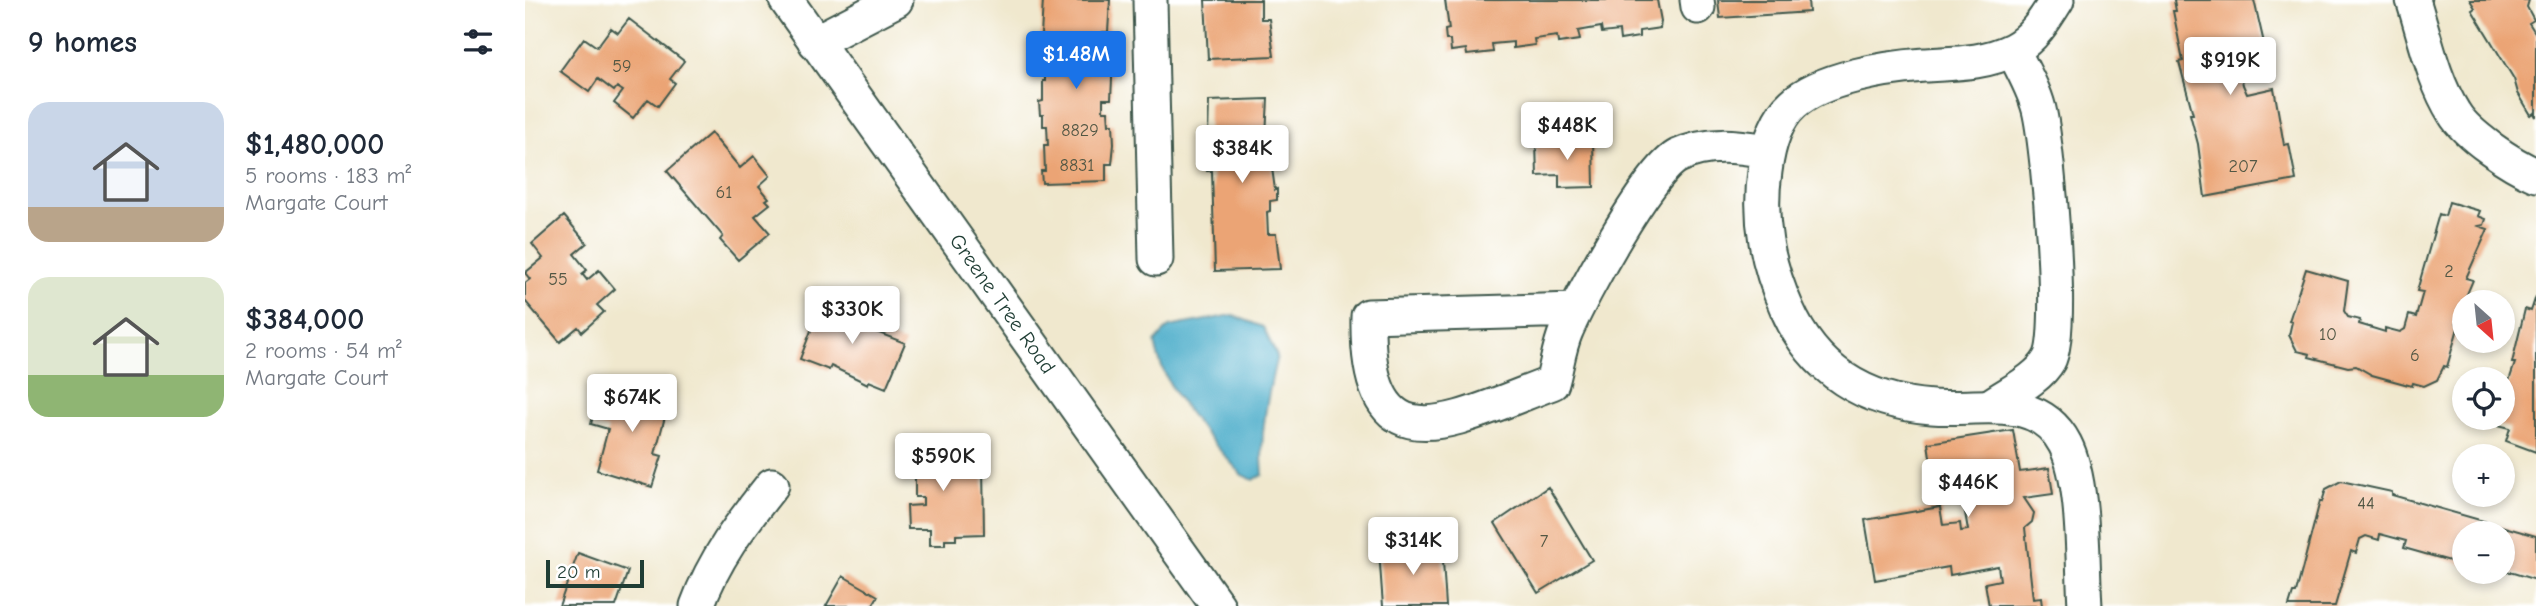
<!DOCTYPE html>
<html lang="en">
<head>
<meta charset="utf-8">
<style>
  body { margin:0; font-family:"Comic Neue",sans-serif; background:#f2f2f3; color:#1f2937; height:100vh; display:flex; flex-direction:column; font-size:26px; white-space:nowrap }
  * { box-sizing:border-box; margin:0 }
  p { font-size:23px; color:#747a83 }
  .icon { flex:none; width:38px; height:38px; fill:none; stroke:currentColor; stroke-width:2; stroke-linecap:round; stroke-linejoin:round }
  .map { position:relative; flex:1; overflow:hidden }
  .sheet { display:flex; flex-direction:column; background:#fff; width:525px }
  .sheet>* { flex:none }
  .needle { width:46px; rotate:153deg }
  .fabs { position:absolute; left:1927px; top:290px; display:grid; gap:14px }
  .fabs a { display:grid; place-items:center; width:63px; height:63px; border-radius:50%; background:#fff; box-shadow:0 4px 10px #0003; font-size:35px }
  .scale { position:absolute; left:21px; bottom:18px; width:98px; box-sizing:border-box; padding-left:7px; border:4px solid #1f3d34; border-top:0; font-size:19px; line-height:24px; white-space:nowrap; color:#1f3d34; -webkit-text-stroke:5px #fff; paint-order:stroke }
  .price { position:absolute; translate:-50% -60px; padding:0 16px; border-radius:7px; background:#fff; color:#222; font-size:23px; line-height:46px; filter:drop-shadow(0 2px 4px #0008) }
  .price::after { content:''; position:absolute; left:50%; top:42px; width:21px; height:16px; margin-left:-10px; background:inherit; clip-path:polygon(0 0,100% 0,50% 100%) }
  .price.current { background:#1a73e8; color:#fff }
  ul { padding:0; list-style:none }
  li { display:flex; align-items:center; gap:21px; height:175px; padding:0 28px }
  li span { display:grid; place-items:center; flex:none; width:196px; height:140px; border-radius:21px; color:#555 }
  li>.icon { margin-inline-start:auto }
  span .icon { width:84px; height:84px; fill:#fffc; stroke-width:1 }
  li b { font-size:30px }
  h2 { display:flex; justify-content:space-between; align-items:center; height:84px; padding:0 28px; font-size:30px }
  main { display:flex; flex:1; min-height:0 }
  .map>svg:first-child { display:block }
  .water { fill:#4aacc9; stroke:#34747e; stroke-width:2 }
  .building { fill:#eba474 }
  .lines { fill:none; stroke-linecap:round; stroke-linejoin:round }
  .minor-casing { stroke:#3e574b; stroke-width:37 }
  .minor { stroke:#fff; stroke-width:33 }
  .labels { text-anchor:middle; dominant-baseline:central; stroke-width:5; stroke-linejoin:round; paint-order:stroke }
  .number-label { font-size:18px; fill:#525744 }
  .street-label { font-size:21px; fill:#1f3d34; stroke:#fff }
</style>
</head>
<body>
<main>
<section class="sheet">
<h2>9 homes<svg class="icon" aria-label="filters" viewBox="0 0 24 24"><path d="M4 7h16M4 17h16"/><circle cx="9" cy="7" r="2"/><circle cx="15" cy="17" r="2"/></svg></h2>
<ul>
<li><span style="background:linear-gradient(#c9d6e8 75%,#b9a48a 0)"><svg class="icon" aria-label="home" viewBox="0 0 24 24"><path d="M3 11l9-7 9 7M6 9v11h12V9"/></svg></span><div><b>$1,480,000</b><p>5 rooms · 183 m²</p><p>Margate Court</p></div></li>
<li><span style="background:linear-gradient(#dfe7d0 70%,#8fb573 0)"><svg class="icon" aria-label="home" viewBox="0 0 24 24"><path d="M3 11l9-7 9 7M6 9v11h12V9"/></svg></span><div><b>$384,000</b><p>2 rooms · 54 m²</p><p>Margate Court</p></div></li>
</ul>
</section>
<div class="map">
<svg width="2011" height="606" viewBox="0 0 2011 606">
  <rect width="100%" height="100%" fill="#fff"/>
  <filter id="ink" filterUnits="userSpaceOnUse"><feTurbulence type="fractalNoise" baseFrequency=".0143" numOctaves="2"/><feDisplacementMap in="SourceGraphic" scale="14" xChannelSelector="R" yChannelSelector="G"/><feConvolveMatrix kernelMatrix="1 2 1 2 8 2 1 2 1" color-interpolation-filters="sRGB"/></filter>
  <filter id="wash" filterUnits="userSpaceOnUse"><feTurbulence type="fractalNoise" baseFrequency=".00686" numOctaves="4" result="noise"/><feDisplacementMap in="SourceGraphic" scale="28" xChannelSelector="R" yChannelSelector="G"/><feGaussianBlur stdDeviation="1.57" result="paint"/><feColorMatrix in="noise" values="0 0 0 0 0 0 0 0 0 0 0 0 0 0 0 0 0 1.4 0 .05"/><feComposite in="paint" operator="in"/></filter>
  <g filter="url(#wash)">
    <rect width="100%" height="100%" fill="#f0e8ce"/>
    <!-- water -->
    <path class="water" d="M707,315l31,12 14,29c-9,38 -18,79 -14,119l-10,5 -11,-5c-33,-38 -79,-82 -87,-133l14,-15z"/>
    <g id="blocks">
      <!-- building -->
      <path class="building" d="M518,0h67l-2,32h-5l4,27 5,1v19l-1,20h-8v12h5l1,13h4l1,20 -2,20h-6v17l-64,2 -1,-12h4l-1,-26h4l-1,-19h-4v-11h-3l-1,-13 4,-1v-20h2v-21l-4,1 -4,-25h4z
        M680,0h56v19h8l5,37 -66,3z
        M920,0h212l4,21 -1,7 -21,3v6l-19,3 -1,-9 -17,2 -1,-6 -23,4 2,9 -22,3 -1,-7 -23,3 1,6 -22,3v-6l-21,2 1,8 -26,3 -1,-6 -15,2 -1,-11h-4l-1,-10 4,-1z
        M1193,0h90l1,12 -89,6z
        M1649,0h80l16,69 -29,6 2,10 4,9 27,-6 10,57 5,-1 7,36 -91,17 -7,-53 -8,-30h3l-14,-52 4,-1 -10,-50h3z
        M1945,0h59l-2,7 7,13 -5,3 7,11v83l-2,-4 -3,2 -13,-22 -4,-14 -42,-69 3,-2z
        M104,19l55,42 -14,18 5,4 -17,23 -10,-7 -15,19 -19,-15 9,-12 -6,-4 -3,4 -16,-12 -9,13 -29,-21 24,-33 13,9 14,-19 7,5z
        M743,99l-2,36 8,1 -2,32 3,22 2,-1v11l-7,1v10l-3,1 1,22h8l4,35 -65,2 -3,-100h-5l2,-70z
        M186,133l29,35 14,-12 16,20 -11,10 10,12 -3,2 4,4 -15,12 15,17 -32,27 -18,-20 3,-4 -56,-65z
        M1068,140l1,47 -35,1v-13l-22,1 -1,-34z
        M1924,202l31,9 -2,5 8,3 -2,6 -5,1 9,3 -22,49 7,2 -17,40 2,8 -11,39 -3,-1 -7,14 -13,6 -11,-3 -1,3 -40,-11 -16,-9 -8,1 -39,-10 1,-3 -13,-3 -8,-16 3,-13 -3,-1 17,-52 42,12 -4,30 4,6 12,3 -1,4 26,8v-4l15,4 5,-3 4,-14 7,2 7,-25 -6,-1 22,-77 6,2z
        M39,216l23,27 -13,11 13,16 -5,4 5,6 12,-10 16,19 -18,16 7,7 -22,20 -4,-5 -18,15 -35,-41v-18l5,-4 -5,-6 18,-15 -11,-14z
        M2011,296v156l-30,-11 4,-13 -12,-3 5,-7v-19l12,-36h-3l13,-54 6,2z
        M328,304l24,10 -6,16 34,13 -19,45 -17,-7 -1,3 -37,-18 -2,4 -29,-11 21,-54 27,12z
        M96,384l49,14 -15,56 7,2 -10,31 -55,-17 11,-41 -17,-5 7,-26 17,5z
        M1488,430l7,42 29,-4 4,26 -29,4 10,15 -2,9 -7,6 8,71 8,-1 1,8h-53l-4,-23 15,-3 -2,-14 -48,9 -1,-8 -74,13 -10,-60 75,-13 3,18 17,-2 1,8 7,-1 -5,-29 -26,4 -9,-62z
        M415,442v15h24l1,9 18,-1 1,69 -28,1v5h-11v5h-15v-16h-22l-1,-23 16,-1v-8h-8v-20h-15l-1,-34z
        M1816,481l51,11v3l144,41v44l-33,-10v-36h-39v31l-60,-17 2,-7 -26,-7 -1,6 -13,-4 -6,3 -4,14 -5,-2 -16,55h-46l4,-13h3l24,-92 2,1 4,-13z
        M1023,487l44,73 -54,33 -43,-70z
        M917,546l4,60h-63l-4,-55z
        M53,553l50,18 -12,35h-57z
        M318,576l35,20 -6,10h-46z"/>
    </g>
  </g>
  <g filter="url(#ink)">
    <use href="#blocks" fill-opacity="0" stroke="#3e574b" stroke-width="2"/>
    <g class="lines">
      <!-- minor casing -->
      <g class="minor-casing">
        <g id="minor">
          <path id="s1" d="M261,0l432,606"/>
          <path d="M625,0l6,259"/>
          <path d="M1172,0l1,7"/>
          <path d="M1532,0c-11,18 -25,41 -45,50 -28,14 -59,13 -88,15 -38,3 -103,13 -131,39 -18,16 -25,44 -28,67 -7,49 2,93 22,138 27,62 78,93 145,98 47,4 106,-15 133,37 20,39 17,117 20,162"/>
          <path d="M1888,0c12,37 20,80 41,113 13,22 58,52 82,62"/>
          <path d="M290,42l81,-42"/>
          <path d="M1051,310l-208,6c-3,159 86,103 184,67 5,-17 7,-36 14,-52 14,-33 83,-161 112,-175 29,-14 58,-10 89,-5"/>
          <path d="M1465,406c18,-13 48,-26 59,-46 16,-27 -1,-208 -9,-246 -4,-22 -18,-44 -27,-64"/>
          <path d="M172,606c17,-47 44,-82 75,-121"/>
        </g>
      </g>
      <!-- minor -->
      <use href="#minor" class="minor"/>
    </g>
  </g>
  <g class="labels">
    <!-- number labels -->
    <g class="number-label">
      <text x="97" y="66">59</text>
      <text x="555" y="130">8829</text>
      <text x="552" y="165">8831</text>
      <text x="1718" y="166">207</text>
      <text x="199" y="192">61</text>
      <text x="1924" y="271">2</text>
      <text x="33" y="279">55</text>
      <text x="1803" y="334">10</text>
      <text x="1890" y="355">6</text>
      <text x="1841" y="503">44</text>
      <text x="1019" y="541">7</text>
    </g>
    <!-- street labels -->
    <g class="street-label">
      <text stroke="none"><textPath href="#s1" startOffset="373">Greene Tree Road</textPath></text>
    </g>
  </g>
</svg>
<div class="fabs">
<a><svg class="needle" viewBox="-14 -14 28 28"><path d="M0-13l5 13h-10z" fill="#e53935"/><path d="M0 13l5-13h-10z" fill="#747a83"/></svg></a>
<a><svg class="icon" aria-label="locate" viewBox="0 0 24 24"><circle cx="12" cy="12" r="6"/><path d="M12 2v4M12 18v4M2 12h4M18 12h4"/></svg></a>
<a>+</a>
<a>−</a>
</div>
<div class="scale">20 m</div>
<b class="price current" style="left:551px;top:91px">$1.48M</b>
<b class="price" style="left:1705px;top:97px">$919K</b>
<b class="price" style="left:1042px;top:162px">$448K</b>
<b class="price" style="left:717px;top:185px">$384K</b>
<b class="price" style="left:327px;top:346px">$330K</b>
<b class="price" style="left:107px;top:434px">$674K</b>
<b class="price" style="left:418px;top:493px">$590K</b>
<b class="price" style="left:1443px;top:519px">$446K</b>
<b class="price" style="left:888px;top:577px">$314K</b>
</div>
</main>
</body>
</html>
